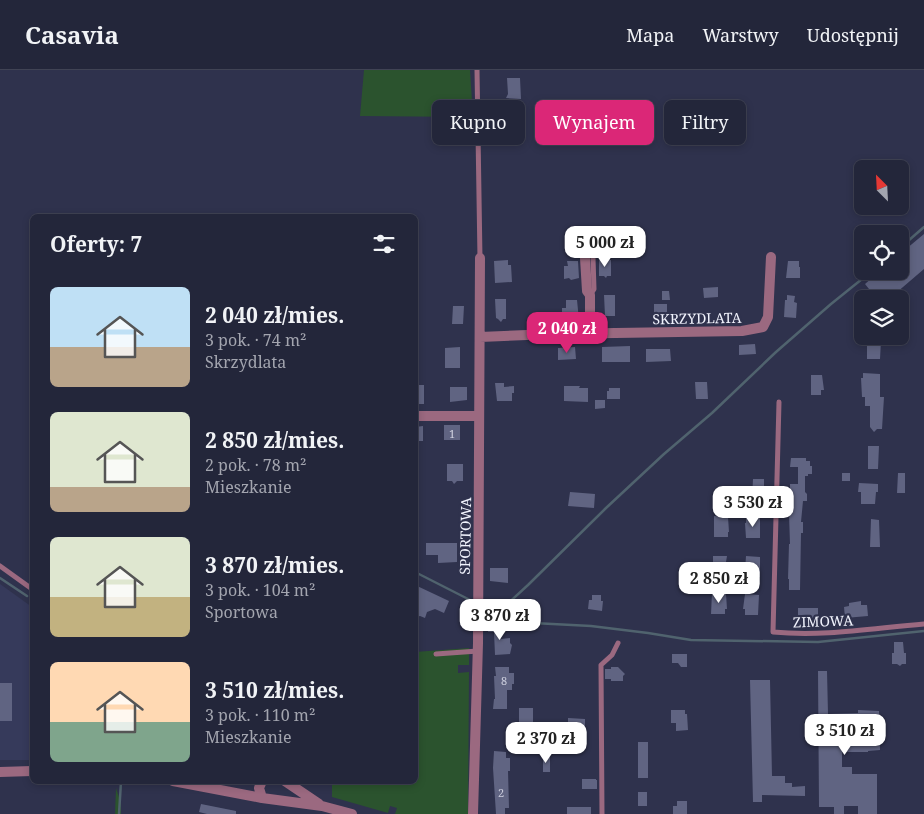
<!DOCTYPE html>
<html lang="pl">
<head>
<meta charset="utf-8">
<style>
  body { margin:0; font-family:"Noto Serif",serif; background:#2b2e42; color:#f1f3f6; height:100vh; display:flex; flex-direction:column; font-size:19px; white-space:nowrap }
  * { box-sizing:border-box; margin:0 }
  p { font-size:16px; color:#a3a5af }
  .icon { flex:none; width:28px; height:28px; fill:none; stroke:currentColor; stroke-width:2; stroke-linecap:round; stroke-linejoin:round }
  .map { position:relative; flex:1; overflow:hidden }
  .side { position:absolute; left:30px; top:144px; width:388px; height:570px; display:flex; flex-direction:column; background:#23263a; border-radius:8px; box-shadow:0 2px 8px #0003,0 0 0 1px #404354 }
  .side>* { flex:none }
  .top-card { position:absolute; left:432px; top:30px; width:416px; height:45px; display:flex; gap:10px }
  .needle { width:32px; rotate:336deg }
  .tools { position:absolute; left:854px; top:90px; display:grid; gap:10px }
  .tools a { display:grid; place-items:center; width:55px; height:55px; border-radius:8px; background:#23263a; box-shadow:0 2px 8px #0003,0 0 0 1px #404354; font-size:25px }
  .price { position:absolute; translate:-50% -42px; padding:0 11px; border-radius:10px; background:#fff; color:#222; font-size:16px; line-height:32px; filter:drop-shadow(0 1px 2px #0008) }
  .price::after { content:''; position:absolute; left:50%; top:30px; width:15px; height:11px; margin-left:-8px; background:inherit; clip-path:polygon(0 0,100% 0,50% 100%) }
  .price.on { background:#db2777; color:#fff }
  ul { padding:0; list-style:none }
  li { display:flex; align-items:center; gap:15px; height:125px; padding:0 20px }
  li span { display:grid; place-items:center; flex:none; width:140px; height:100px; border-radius:8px; color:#555 }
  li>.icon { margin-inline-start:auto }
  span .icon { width:60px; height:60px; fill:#fffc; stroke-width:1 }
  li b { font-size:21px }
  h2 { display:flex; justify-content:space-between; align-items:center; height:60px; padding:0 20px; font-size:21px }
  .tag { padding:0 18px; border-radius:8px; background:#23263a; box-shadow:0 2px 8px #0003,0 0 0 1px #404354; font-size:18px; line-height:45px }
  .tag.on { background:#db2777; color:#fff }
  header { display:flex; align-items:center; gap:30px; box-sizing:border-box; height:70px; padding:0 25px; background:#23263a; border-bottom:1px solid #404354 }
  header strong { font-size:24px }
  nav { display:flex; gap:28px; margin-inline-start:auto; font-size:18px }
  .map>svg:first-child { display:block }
  .built { fill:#363a5b }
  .green { fill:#2b532e }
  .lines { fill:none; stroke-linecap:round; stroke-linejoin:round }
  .stream { stroke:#50636e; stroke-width:2.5 }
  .building { fill:#606482 }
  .service { stroke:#9b6980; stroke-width:5 }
  .minor { stroke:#9b6980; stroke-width:10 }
  .labels { text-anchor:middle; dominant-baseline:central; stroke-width:4.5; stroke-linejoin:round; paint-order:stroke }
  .number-label { font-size:11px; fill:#cdcfde }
  .street-label { font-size:14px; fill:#f1f3fd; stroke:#2f324d }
</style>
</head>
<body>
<header>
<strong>Casavia</strong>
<nav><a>Mapa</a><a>Warstwy</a><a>Udostępnij</a></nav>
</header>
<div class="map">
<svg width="924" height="744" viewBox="0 0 924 744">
  <rect width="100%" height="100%" fill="#2f324d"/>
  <!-- built -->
  <path class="built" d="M0,514l32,23v153h-32z"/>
  <!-- green -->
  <path class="green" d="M364,0h106l3,47 -113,-1z
    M469,578v17h-11v8l11,-1 -1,142h-73l2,-6 -7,-2 -2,7 -56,-16v-16h83v-129z
    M116,718l5,15v11h-6z"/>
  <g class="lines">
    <!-- stream -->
    <path class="stream" d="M900,178l24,-21
      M415,502l57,29
      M0,508l27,18
      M503,538l25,-23 78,-77 58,-54 48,-41 64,-61 55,-48 41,-33
      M486,539l15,9 13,4 77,4 57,7 43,7 127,2 106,-11
      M119,744l2,-32"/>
  </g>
  <!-- building -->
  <path class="building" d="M507,8h13l1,21 -15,-1 2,-4z
    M924,164v35l-35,30h-12l-12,-15 15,-13h20v-17z
    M508,190v5h3l1,17 -17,1 -1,-22z
    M599,190h12v16h-4l-1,2 -2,-2h-5z
    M567,191h11l1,17 -8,2 -2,-2 -5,1v-13h4z
    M788,191h11v6h1v11h-14z
    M718,217v10l-14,1 -1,-10z
    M662,221h7l1,9h-8z
    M604,225h11v21h-10z
    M787,225l8,1 -1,6 3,1 -1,15 -12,-1 1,-17h2z
    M495,229h11v20h-3l-2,3 -3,-3 -2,-1z
    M566,230h11l2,20 -10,2 -1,-1h-6v-13h4z
    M654,234h13v14h-4l-2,2 -2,-2h-5z
    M453,236h11l-1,18h-11z
    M867,266h13v5h1l-1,18h-13z
    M755,274l1,10 -17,1v-10z
    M630,276v16h-28v-15z
    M460,277v21h-15v-20z
    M575,277l1,12 -18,1v-12z
    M646,279h24l1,12 -25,1z
    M863,303l17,1v23h4l-2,32h-5l-3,3 -4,-5v-21h-5v-9h-3l-1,-19h2z
    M811,305h11l2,15h-3v5h-10z
    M695,312h12l1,17h-12z
    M495,313h9v4l10,-1v7h-2v8h-15z
    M415,315h9v19h-9z
    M564,316h16l-1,2h9v14l-24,-1z
    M450,317h17v13l-17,2z
    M609,318h11v11h-13v-8h2z
    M595,330h10v8l-10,1z
    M444,355h16v15h-16z
    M423,356v15h-8v-14z
    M868,376h11l-1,23h-10z
    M791,388h15v3h4v5h2v8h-4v2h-3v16l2,2v7h-4l-2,21h2v11h-2l-1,57h-11v-11h-1l1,-35h1l-1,-30h3l1,-17h-3v-13h8v-17h-8z
    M447,394h16v17h-6l-3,3 -2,-3h-5z
    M842,403h8v8h-8z
    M898,403h7v20h-8z
    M753,409h11v20h-12z
    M859,413l19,1v8h-2l-1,12h-14v-12h-3z
    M570,422l25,2 -1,14 -26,-2z
    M714,446l14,1 1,15h-1v5h-14z
    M746,447l14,1v20h-14l-1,-15h1z
    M871,449l8,1 1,27h-10z
    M426,473h31v19l-19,1v-8h-12z
    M713,486h14l-1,6h2v9h-2v5h-13z
    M746,486l14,1v20h-14v-6h-1z
    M490,498h18v15l-18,-2z
    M415,515l34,16 -5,12 -9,-4 -8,3 -2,6 -5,-2 -5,1z
    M712,523l14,1 1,15h-2v5h-14z
    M745,524l14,1 -1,20h-13v-6h-2z
    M592,525h9v6h2l-1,10 -14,-2 1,-9h3z
    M861,531v4h6l1,11 -23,2 -1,-11 5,-1v-3z
    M798,538h20v13h-20z
    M489,554h12v15l9,-1v5l2,2 -2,9 -15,1 -1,-23h-6z
    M894,572h9l1,11h2v11h-4l-2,2 -3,-2h-5v-11h2z
    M672,584h15v13h-6l-3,-4h-6z
    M495,597h14v6h5v11h-2v6h-5v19h-14l1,-10h1l-1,-23h2z
    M611,597h7l7,7 -2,2v5h-12v-2h-6v-10h6z
    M818,601h9l1,43 30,-1v-3l21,1 1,39 -12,1v1h-26v15h10v7h25v40h-19v-8h-14v8h-10v-7h-15z
    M750,610h20l2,96h13v7h7v4l13,-1v10l-43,-1v7h-9z
    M0,613h12v38h-12z
    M519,638h14v21h-14z
    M671,640h14v4h2l1,16 -12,1v-8h-5z
    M568,648l17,1v13l-17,1z
    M638,672h10v36h-10z
    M494,681l12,1v6h4v13h-2l1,37h-4v6h-9l-3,-46z
    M543,687h7v15h-7z
    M582,709h14v1h1v9h-15z
    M638,722h9v14h-9z
    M677,731h10v13h-14v-8h4z
    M201,734l35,7v3h-29l-8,-2z
    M567,737h24v7h-24z"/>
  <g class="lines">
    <!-- service -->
    <path class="service" d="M477,0l3,188
      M590,225l4,-6 -1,-31
      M779,332l-6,230c51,5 101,-4 151,-8
      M0,496l32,23
      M436,584l42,-3
      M602,744l-1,-149 11,-10 6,-12"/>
    <!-- minor -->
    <path class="minor" d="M585,188l2,33 3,4v39
      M480,267l72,-3 190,-3 21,-4 5,-10 3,-60
      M415,346h64
      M0,702l32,-1
      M173,711l89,17 60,8 30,8
      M262,711l-3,7 3,10
      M285,711l34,23
      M473,744l5,-171 2,-385"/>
  </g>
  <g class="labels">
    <!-- number labels -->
    <g class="number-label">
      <text x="452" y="363">1</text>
      <text x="504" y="610">8</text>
      <text x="501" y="722">2</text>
    </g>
    <!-- street labels -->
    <g class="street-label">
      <text transform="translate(697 248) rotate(-1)">SKRZYDLATA</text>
      <text transform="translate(465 466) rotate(-89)">SPORTOWA</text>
      <text transform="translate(823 551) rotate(-2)">ZIMOWA</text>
    </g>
  </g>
</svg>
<div class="tools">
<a><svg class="needle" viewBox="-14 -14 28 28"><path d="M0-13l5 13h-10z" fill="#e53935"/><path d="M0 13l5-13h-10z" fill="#a3a5af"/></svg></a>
<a><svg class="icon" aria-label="locate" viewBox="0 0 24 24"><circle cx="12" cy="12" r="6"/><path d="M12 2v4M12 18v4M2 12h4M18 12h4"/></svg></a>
<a><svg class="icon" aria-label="layers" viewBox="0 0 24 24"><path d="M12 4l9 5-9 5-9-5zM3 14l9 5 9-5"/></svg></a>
</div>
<b class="price" style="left:605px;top:198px">5 000 zł</b>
<b class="price on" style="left:567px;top:284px">2 040 zł</b>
<b class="price" style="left:753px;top:458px">3 530 zł</b>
<b class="price" style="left:719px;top:534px">2 850 zł</b>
<b class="price" style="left:500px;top:571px">3 870 zł</b>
<b class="price" style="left:845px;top:686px">3 510 zł</b>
<b class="price" style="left:546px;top:694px">2 370 zł</b>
<div class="top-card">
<a class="tag">Kupno</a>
<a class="tag on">Wynajem</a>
<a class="tag">Filtry</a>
</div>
<section class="side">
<h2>Oferty: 7<svg class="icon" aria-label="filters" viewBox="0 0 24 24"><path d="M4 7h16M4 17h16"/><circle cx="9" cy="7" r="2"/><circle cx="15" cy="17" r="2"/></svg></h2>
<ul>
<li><span style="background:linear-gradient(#bfe0f5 60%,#b9a48a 0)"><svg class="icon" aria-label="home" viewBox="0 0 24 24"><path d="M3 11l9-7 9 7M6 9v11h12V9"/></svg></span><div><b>2 040 zł/mies.</b><p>3 pok. · 74 m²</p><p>Skrzydlata</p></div></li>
<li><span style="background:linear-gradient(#dfe7d0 75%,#b9a48a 0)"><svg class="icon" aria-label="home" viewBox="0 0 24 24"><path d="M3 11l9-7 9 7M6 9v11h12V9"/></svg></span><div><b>2 850 zł/mies.</b><p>2 pok. · 78 m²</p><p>Mieszkanie</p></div></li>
<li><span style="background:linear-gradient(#dfe7d0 60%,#c2b280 0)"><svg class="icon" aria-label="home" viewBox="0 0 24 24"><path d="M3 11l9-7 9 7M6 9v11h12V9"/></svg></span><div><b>3 870 zł/mies.</b><p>3 pok. · 104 m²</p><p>Sportowa</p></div></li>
<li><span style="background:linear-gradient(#ffd9b3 60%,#7fa58c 0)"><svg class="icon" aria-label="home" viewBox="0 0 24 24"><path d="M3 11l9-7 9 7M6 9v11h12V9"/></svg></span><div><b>3 510 zł/mies.</b><p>3 pok. · 110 m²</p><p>Mieszkanie</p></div></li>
</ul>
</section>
</div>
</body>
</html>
